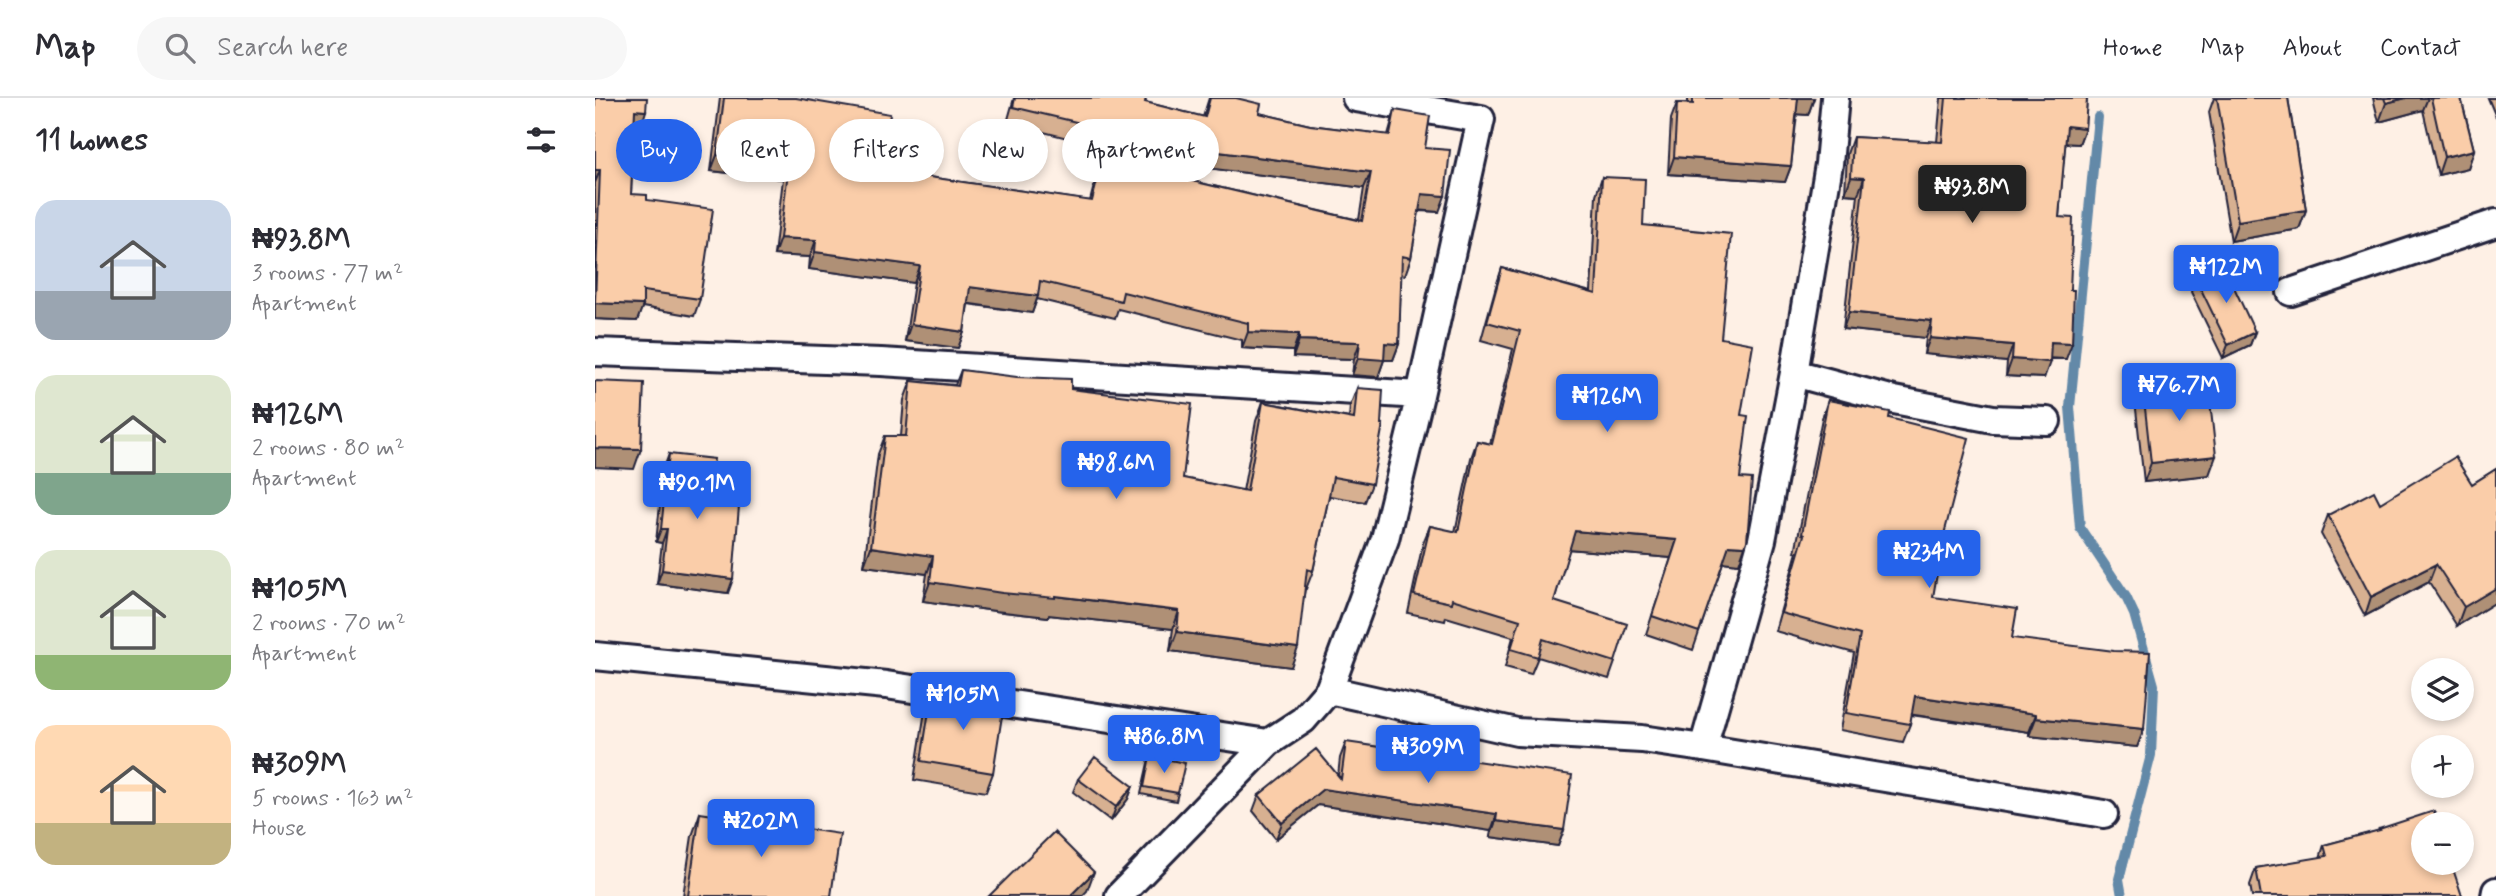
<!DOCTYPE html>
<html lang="en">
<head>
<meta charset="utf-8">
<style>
  body { margin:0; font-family:Mynerve,sans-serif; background:#f7f7f7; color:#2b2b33; height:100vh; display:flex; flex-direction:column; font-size:26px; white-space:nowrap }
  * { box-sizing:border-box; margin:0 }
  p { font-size:23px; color:#7c7c81 }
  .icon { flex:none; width:38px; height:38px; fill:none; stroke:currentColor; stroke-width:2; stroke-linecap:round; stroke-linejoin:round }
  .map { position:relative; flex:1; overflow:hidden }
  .drawer { display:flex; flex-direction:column; background:#fff; width:595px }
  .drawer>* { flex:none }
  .banner { position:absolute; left:21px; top:21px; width:665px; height:63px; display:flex; gap:14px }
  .controls { position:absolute; left:1816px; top:560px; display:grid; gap:14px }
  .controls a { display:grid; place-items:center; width:63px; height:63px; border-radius:50%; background:#fff; box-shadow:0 4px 10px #0003; font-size:35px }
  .price { position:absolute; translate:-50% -60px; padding:0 16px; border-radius:7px; background:#2563eb; color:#fff; font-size:23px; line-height:46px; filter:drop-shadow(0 2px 4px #0008) }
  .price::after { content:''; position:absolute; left:50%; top:42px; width:21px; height:16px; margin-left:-10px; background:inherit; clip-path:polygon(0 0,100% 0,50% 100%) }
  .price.on { background:#222; color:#fff }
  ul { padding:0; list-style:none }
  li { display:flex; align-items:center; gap:21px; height:175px; padding:0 35px }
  li span { display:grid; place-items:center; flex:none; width:196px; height:140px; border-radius:21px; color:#555 }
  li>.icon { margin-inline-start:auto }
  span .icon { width:84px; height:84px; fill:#fffc; stroke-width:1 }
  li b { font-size:30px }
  h2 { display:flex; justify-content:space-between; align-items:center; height:84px; padding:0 35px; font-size:30px }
  .pill { padding:0 24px; border-radius:32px; background:#fff; box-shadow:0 4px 10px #0003; font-size:24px; line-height:63px }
  .pill.on { background:#2563eb; color:#fff }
  header { display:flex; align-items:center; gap:42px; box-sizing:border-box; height:98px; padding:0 35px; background:#fff; border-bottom:2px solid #e1e1e2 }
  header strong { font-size:33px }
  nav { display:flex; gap:38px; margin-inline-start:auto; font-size:24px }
  .search { width:490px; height:63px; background:#f7f7f7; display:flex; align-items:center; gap:18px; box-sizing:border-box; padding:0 24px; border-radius:38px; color:#7c7c81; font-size:26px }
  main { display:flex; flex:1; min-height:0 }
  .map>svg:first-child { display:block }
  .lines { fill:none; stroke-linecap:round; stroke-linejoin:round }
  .stream { stroke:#6489a8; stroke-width:10 }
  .minor-casing { stroke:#22223b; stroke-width:32 }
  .minor { stroke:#fff; stroke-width:26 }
  .wall { fill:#d7b091; stroke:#22223b; stroke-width:2; fill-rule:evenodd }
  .shaded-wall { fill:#af9076; stroke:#22223b; stroke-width:2 }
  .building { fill:#facda9; stroke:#22223b; stroke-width:2; fill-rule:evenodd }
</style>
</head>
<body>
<header>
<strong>Map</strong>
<div class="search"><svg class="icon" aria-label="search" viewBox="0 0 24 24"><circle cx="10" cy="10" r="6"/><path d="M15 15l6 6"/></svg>Search here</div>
<nav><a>Home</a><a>Map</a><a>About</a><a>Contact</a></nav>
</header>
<main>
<section class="drawer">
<h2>11 homes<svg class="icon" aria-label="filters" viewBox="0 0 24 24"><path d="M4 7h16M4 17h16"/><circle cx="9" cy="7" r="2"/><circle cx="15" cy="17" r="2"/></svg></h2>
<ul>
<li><span style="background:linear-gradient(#c9d6e8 65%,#9aa5b1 0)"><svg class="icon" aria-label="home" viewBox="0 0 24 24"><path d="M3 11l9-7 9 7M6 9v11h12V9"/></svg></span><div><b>₦93.8M</b><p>3 rooms · 77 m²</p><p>Apartment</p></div></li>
<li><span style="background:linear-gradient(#dfe7d0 70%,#7fa58c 0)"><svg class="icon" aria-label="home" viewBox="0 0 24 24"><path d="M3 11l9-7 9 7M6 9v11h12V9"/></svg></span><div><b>₦126M</b><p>2 rooms · 80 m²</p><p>Apartment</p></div></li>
<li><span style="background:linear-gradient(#dfe7d0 75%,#8fb573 0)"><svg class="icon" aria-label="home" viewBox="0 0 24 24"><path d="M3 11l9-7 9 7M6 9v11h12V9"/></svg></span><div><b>₦105M</b><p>2 rooms · 70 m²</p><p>Apartment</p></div></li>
<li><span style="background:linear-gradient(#ffd9b3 70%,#c2b280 0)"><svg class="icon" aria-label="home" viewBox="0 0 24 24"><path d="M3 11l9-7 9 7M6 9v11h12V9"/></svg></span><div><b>₦309M</b><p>5 rooms · 163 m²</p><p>House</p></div></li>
</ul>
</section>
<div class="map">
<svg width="1901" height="798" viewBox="0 0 1901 798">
  <rect width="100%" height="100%" fill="#fef0e5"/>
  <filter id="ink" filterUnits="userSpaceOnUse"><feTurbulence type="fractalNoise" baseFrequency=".0143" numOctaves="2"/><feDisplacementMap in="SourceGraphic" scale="14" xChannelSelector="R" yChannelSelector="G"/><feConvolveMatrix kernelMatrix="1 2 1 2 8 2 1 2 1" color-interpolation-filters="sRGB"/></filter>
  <g filter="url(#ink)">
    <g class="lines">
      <!-- stream -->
      <path class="stream" d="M1503,19l-28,290 10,121 46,69 8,17 20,71 -3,70 -32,124 3,17"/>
      <!-- minor casing -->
      <g class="minor-casing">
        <path id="minor" d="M761,0l125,21 -61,276
          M1696,194l205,-69
          M0,254l286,10 539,33 -35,144 -56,151 -26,30 -35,23 -149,153
          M1199,275l100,27 99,19 54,2
          M0,558l291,29 382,58
          M734,592l188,42 125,7 61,9 401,66
          M1108,650l59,-208 32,-167 35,-209 6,-66
          M1900,798l1,-5"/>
      </g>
      <!-- minor -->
      <use href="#minor" class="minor"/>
    </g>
    <!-- wall -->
    <path class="wall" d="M0,0l46,29 -7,-1 -3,68 16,6 53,99 -6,17 -52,-9 -5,14 -42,-2z
      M125,0h76l85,72 209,31 14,-54 -97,-24 7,-25h132l-1,4 58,15 6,-19h27l23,15 51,12 78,10 7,-25 30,38 14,64 -20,-1 -8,47 -6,17 -4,-1 -2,70 -6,16h-9l-6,17 -26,-2 2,-16 -61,-2v-6l-51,-3v-8l-124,-31 -3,9 -78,-19 -5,14 -64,-9 -4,28 -6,16 -53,-7 9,-58 -105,-14 1,-12 -36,-2 9,-76 -72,-8zM583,66l186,24 -5,32 -184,-43z
      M1093,0h126l-6,17 -11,-1 -6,52 -6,16 -117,-8 3,-55 6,-16h11z
      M1346,0h146l-2,30 -6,16 -14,-1 -6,74 7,142h-16l-6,19 -38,-2 1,-14 -83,-8 2,-16 -83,-9 15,-134 -13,-1 2,-40 6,-17 84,5z
      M1619,0h74l18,112 -7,19 -68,12 -22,-129z
      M1778,0h88l13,52 -6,18 -30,7 -15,-65 -44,12z
      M1893,0h8v19z
      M1007,79l41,48 78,113 20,77 -2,149 -16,-2 -30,88 -47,-16 25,-76 -102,-9 -15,52 61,61 -6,17 -71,-22 -7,17 -26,-7 8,-30 -67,-20 -1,4 -37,-8 15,-70 7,-17 25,6 16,-74 6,-17 13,3 23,-95 -32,-9 15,-54 6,-18 89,24 5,-97z
      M1601,181l59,53 -5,13 -27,13 -32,-66z
      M366,272l110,19 112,89 60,13 13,-70 7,-19 86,16 1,-12 7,-18 15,96 -7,18 -36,-6 -16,75 -7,18h-1l-14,78 -121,-16 3,-22 -124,-14 -1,2 -53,-6 -72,-10 4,-27 -63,-8 14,-112 7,-18h16l3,-36 7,-19 44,4z
      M1548,292l66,85 -65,7 -8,-73z
      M1233,302l61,18 45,155 -1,24 79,41 132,91 -7,18 -108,-11v-4l-118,-17 -1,9 -7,18 -63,-12 14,-77 -79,-22 22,-79h-2l27,-134z
      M74,356l40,48 19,91 -71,-9 5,-41 -6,-1 8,-74z
      M1901,371v133l-39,24 -28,-44 -64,34 -44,-82 7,-19 144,-31z
      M337,594l61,81 -7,19 -72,-12 11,-69z
      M751,644l218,88 -6,16 -68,-9 1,-6 -173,-26 -42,34 -23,-28 6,-16 79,-19 2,-18z
      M555,658l28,37 -2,8 -35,-7 7,-31z
      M483,681l55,7 -5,13 -17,22 -38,-29z
      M105,715l131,83h-148l9,-60z
      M1784,731l83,67h-210l-2,-11 6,-17 64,-10 4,-13 54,-14z"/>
    <!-- shaded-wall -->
    <path class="shaded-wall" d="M1203,0h16l-6,17 -16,-1z
      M1811,0h22l-5,12 -44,12 7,-19z
      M40,12l11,1 -5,16 -12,-1z
      M1472,28l18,2 -6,16 -18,-1z
      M586,49l190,25 -7,16 -189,-24z
      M1879,52l-6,18 -30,7 6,-18z
      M122,57l72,8 -6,16 -72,-8z
      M1079,59l117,9 -6,16 -117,-8z
      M0,72h5l-5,13z
      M1256,79l13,1 -6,17 -13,-1z
      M827,96l23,2 -6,16 -23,-2z
      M1711,112l-7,19 -68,12 7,-20z
      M185,140l36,2 -6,17 -36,-2z
      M220,154l105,14 -6,17 -105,-14z
      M375,189l68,9 -6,17 -68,-10z
      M0,205l48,2 -6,16 -42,-2z
      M1254,214l83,9 -6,17 -83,-9z
      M316,226l53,8 -6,16 -53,-7z
      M653,234l51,2 -6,17 -51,-3z
      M1660,234l-5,13 -27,13 5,-13z
      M1335,240l83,7 -6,17 -83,-8z
      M704,242l61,2 -6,17 -61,-2z
      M1456,244l21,1 -6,16 -21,-1z
      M790,245l14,1 -6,16h-9l-6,17 -26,-2 6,-17z
      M1417,261l38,3 -6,16 -38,-2z
      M0,350l46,1 -7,20 -39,-2z
      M1621,358l-7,19 -65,7 7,-19z
      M66,431h6l-5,14 -6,-1z
      M980,433l102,9 -6,18 -103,-9z
      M1134,447l16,1 -6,18 -17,-2z
      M276,449l62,9 -6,18 -63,-8z
      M1841,466l-7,18 -64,34 6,-19z
      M67,472l71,9 -5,14 -71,-9z
      M335,484l125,14 124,15 -6,18 -124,-14 -1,2 -53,-6 -72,-10z
      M1901,490v14l-39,24 7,-19z
      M582,534l121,16 -7,19 -121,-16z
      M1320,598l121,18 -7,18 -121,-18z
      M1441,620l108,11 -7,18 -108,-11z
      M538,688l-5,13 -17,22 5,-14z
      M728,691l174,25 -6,17 -173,-26 -42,34 6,-16z
      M901,723l68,9 -6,16 -68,-9z
      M499,774l-7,19 -5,5h-12z"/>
    <!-- building -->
    <path class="building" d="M0,0h52l-1,13 -11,-1 -4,84 16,1v5l66,9 -13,90 -57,-8v14l-48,-2 5,-133h-5z
      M129,0h72l94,16 -9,56 211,31 18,-71 -97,-23 2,-9h131l-1,4 60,15 5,-19h26l25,6 -2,9 51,12 80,10 5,-25 35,6 -5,32 25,2 -5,46 -23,-2 -11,64 -9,-2 -3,88 -14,-1 -1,17 -26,-2 2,-16 -61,-2v-6l-51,-2v-9l-125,-31 -2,9 -81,-20 -2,15 -68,-9 -6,45 -53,-8 9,-58 -105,-14 1,-12 -36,-2 9,-75 -72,-8zM586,49l190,25 -9,49 -187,-44z
      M1098,0h105l-7,68 -117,-9 3,-54 16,1z
      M1351,0h141l-2,30 -18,-2 -8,91 14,1 -3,72h4l-2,53 -21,-1 -1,20 -38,-3 1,-14 -83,-7 2,-17 -83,-9 15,-134 -13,-1 2,-40 89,5z
      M1622,0h71l18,112 -68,11z
      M1789,0h22l-20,5z
      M1836,0h30l13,52 -30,7z
      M1007,79l43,2 -2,46 88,9 -10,104 32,6 -12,71 7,1 -8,62 12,1 -5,62 -2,5 -16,-1 -30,87 -47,-16 25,-76 -102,-9 -21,70 73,23 -12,38 -72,-23 -5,18 -27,-8 9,-29 -68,-21 -1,4 -37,-8 16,-69 28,6 19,-91 15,3 28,-113 -33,-9 15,-54 94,26z
      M1629,168l31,66 -27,13 -32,-66z
      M366,272l56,7 54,2v10l121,15 -9,74 64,13 16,-89 91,17 3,-31 26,2 -2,34h2l-11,60 -39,-7 -20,94 -6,-2 -9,79 -121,-16 2,-21 -124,-15v2l-53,-5 -72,-11 3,-26 -62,-9 14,-111h21l5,-55 47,5z
      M0,283l49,2 -3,66 -46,-1z
      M1613,285l8,73 -65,7 -8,-73z
      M1233,302l62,12 -1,6 80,20 -35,135 3,1 -4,23 84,12 -5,29 102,13 36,1 -6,77 -108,-11v-4l-121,-18 -5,28 -64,-11 14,-78 -79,-22 23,-78 -2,-1z
      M74,356l45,5 -5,43 30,4 -6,73 -71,-9 5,-41h-6z
      M1860,359l17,27 24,-15v119l-32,19 -28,-43 -65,33 -43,-82 46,-24 6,12z
      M337,594l72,11 -11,70 -72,-12z
      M751,644l226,33 -8,55 -68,-9 1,-7 -174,-25 -41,34 -23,-28 57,-46 25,30z
      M555,658l35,7 -7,30 -34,-6z
      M500,659l38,29 -17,21 -38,-28z
      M1839,713l4,13h-14v39h27l11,33h-201l-5,-28 71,-12 -3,-11 56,-15 -1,-1z
      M105,715l140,21 -9,62h-143z
      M459,734l40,40 -24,24h-81z"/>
  </g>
</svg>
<div class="controls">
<a><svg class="icon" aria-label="layers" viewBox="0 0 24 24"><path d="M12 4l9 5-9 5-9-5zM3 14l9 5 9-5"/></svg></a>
<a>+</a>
<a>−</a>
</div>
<b class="price on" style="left:1377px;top:127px">₦93.8M</b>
<b class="price" style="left:1631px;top:207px">₦122M</b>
<b class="price" style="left:1584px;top:325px">₦76.7M</b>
<b class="price" style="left:1012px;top:336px">₦126M</b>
<b class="price" style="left:521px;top:403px">₦98.6M</b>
<b class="price" style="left:102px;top:423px">₦90.1M</b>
<b class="price" style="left:1334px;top:492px">₦234M</b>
<b class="price" style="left:368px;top:634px">₦105M</b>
<b class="price" style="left:569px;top:677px">₦86.8M</b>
<b class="price" style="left:833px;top:687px">₦309M</b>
<b class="price" style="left:166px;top:761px">₦202M</b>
<div class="banner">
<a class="pill on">Buy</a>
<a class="pill">Rent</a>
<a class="pill">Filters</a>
<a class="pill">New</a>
<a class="pill">Apartment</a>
</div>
</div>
</main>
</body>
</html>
